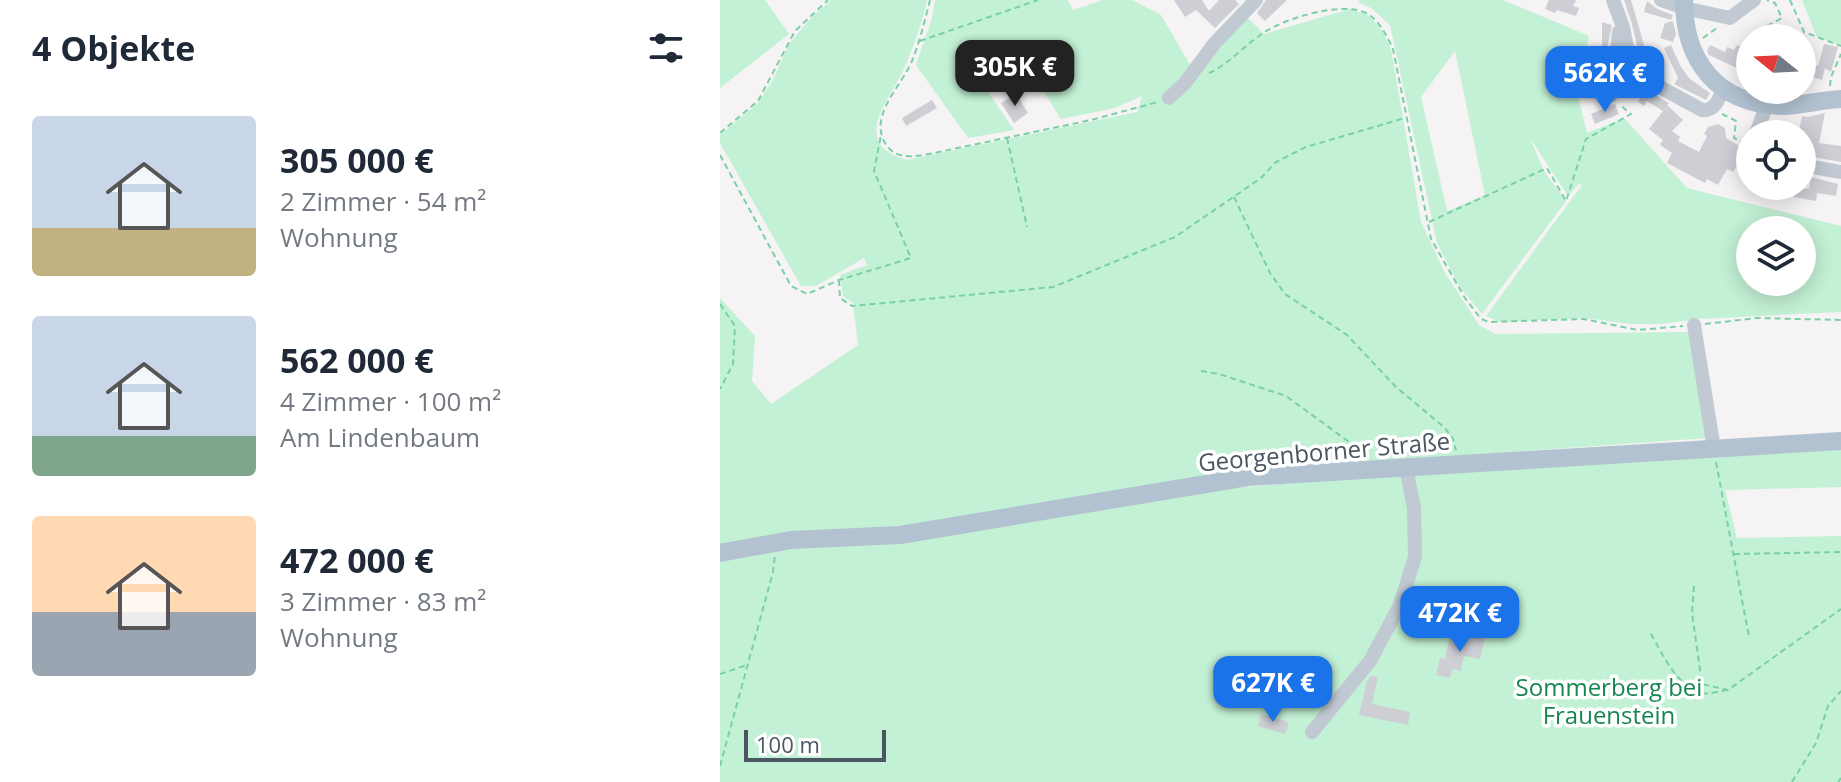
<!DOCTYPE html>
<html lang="de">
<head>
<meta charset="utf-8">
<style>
  body { margin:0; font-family:"Open Sans",sans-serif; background:#f6f6f7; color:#1f2937; height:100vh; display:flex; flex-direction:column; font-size:30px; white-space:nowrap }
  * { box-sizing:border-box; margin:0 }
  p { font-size:26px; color:#747a83 }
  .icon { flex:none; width:44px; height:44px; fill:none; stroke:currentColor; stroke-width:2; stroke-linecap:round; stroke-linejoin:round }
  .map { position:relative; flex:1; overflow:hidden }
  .drawer { display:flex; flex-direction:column; background:#fff; width:720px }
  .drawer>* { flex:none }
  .needle { width:52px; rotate:288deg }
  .tools { position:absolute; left:1016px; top:24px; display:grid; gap:16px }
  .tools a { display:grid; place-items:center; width:80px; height:80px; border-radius:50%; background:#fff; box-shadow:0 4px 20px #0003; font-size:40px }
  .scale { position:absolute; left:24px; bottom:20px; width:142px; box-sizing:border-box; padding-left:8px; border:4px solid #4a5661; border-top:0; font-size:22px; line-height:28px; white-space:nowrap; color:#4a5661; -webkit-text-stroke:6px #fff; paint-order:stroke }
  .price { position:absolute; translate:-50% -68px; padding:0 18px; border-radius:16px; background:#1a73e8; color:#fff; font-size:26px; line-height:52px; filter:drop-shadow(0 2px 4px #0008) }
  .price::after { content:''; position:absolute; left:50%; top:48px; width:24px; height:18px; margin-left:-12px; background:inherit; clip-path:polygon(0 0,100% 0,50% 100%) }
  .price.active { background:#222; color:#fff }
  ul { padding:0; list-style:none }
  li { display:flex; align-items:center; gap:24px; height:200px; padding:0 32px }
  li span { display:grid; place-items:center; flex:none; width:224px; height:160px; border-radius:8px; color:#555 }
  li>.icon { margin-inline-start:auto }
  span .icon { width:96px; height:96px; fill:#fffc; stroke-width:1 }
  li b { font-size:34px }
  h2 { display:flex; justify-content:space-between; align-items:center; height:96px; padding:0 32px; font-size:34px }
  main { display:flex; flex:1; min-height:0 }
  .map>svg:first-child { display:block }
  .green { fill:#c3f1d5; fill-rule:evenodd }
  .building { fill:#cdcfd5 }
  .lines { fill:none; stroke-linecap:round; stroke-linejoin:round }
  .path { stroke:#7ad0a6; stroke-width:2; stroke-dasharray:6 4; stroke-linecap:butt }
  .minor { stroke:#c1cad2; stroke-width:14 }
  .major { stroke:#b3c2d1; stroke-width:18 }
  .labels { text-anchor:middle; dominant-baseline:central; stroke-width:7; stroke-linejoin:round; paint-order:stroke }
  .street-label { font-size:24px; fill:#4a5661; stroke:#fff }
  .park-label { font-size:24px; fill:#17864f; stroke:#fff }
</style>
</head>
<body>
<main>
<section class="drawer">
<h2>4 Objekte<svg class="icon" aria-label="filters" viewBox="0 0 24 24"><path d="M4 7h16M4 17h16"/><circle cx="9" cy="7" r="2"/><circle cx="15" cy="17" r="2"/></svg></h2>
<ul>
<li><span style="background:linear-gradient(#c9d6e8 70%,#c2b280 0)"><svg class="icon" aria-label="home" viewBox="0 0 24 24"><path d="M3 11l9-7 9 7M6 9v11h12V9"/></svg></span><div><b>305 000 €</b><p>2 Zimmer · 54 m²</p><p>Wohnung</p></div></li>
<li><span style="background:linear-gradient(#c9d6e8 75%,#7fa58c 0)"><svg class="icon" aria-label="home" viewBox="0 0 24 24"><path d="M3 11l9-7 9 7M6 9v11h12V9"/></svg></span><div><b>562 000 €</b><p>4 Zimmer · 100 m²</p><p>Am Lindenbaum</p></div></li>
<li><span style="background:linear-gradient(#ffd9b3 60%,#9aa5b1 0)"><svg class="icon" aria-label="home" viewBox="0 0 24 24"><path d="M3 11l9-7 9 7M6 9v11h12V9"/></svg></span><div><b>472 000 €</b><p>3 Zimmer · 83 m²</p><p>Wohnung</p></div></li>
</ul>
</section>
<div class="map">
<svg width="1121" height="782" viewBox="0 0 1121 782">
  <rect width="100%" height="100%" fill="#f5f3f3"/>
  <!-- green -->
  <path class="green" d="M0,0h45l24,34 -69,54z
    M111,0h96c-5,25 -14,47 -24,71 -16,32 -53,73 4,89l230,-48 5,-16 -27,12 -54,11 -43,-68 -39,28 35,51 -46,8 -52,-73 16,-47 3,-18h133l5,10 30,-10h29l29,15 29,50 52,-53 22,22 86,-25 18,6 15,16 8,18 30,173 24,51 34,52 16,9 195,-2 18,106 -341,24 -77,-1 -4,7 -387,60 -179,18v-248l35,38 -3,45 19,23 87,-59 -5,-42 -10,-7 -3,-21 27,-10 -3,-7 -48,28h-15l-81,-143v-8l37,-31 16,-24 16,-36 23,-27z
    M639,0h144l86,36 -12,56 10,41 37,-15 63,70 154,38v86l-143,7 -37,5h-31l-46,-6 -84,4 -14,-6 96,-131 -3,-1 -11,12 -38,-58 14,33 22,30 -84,113 -23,-28 -22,-43 -47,-218 -19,-17 -13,-6zM735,51l30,144 -38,16 -26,-114zM1030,230h52v52h-52z
    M1082,0h39v45l-24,-8z
    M1121,445v42l-116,3 12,48 104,-2v246h-1121v-221l41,-9 47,-5 93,-4 311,-53 196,-17 301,-15 6,-6z"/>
  <!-- building -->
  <path class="building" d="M454,0h28l7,11 10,-11h16l4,4 -24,24 -19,-18 -11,7z
    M546,0h21l-22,21 -8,-8z
    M829,0h27l-3,6 6,2 -3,8 -19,-6 -2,3 -10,-4z
    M904,0h7l16,55 -5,2 -4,-7 -6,-26z
    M927,1l10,8 16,6 -2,5 -27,-8z
    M953,21l3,13 -3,8 -13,-4 5,-15z
    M882,22l10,3 -8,38 -2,-6z
    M1104,44l14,3 -7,25 -6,-4 -3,12 -20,-6v-13l16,5z
    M951,45l10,22 9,12 20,14 -4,7 -32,-16 4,-6 -14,-30z
    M990,45l15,7 2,-5 7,3 3,-5 10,5 -2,4 5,2v18l-41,-19 -2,-4z
    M908,73l11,11 -18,9 -3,-6 3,-9z
    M925,89l24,14 -2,2 16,15 -11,11 8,6 -2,4 21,11 8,-16 -3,-2 4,-7 10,-3 7,4 1,10 24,14v14l-10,-6 -7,12 -6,-3 -9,16 -11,-6 -2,4 -38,-20 5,-10 -12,-8 3,-5 -14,-11 14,-18 -16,-10 -3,5 -6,-4z
    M296,94l12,19 -14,10 -13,-20z
    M212,100l5,8 -31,18 -4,-8z
    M895,104l4,10 -24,10 -4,-10z
    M1105,113l-6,30 22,3v16l-39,-7v-21h-4l4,-18 6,1z
    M1091,177l27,7 -2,12 -19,-3 -1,8 -22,-4 2,-10 13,2z
    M730,635l21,4 1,-4 13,3 -5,21 -16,-3 -3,15 -9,-2 -2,9 -14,-3 4,-17 5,1z
    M651,676l7,1 -6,27 38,8 -2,13 -49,-10 8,-34z
    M541,714l28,8 -4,12 -27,-8z"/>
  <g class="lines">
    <!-- path -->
    <path class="path" d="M210,0c-5,20 -10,41 -18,61 -10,25 -46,56 -25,85 11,15 30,10 47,7l157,-33 67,-18
      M1070,0l14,32 37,14
      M1047,26l15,-8 -7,-15 -8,-3
      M983,38l14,-10
      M200,41l118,-41
      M489,73c20,-9 36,-28 54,-40 23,-15 80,-33 105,-19 12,8 19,22 25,35l38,190 34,59 16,21 8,3 94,-3 55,11 45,-4
      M1110,86l1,-9 10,-23
      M1002,114l14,7 -2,17 16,7
      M0,133l38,-32 37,-70 33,-31
      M287,138l20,89
      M0,155l71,131 16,8 32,-14 72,-22 -37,-87 7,-36
      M514,197l36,76 15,21 62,41 49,52 49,41 8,11 3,11
      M709,222l118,-54 19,33 20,-62 45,-25 -11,-9
      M119,280l1,18 12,8 201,-19 122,-50 86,-59 15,-16 30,-15 99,-29
      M0,304l15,22 -2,38 -13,25
      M985,324l52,-6 84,2
      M481,371l18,3 67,22 81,59
      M996,462l33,175
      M1014,554l107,-2
      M974,586l-2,27 10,71 26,6 113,-81
      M931,634c12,21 25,51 50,59 8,2 18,-2 26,-3
      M0,674l27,-9
      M0,766l53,-194 2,-17
      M1072,782l24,-39 12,-37 13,-15
      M1118,782l3,-4"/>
    <!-- minor -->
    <path class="minor" d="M893,0l10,27 5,26 10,18 18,14 46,25c13,2 17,-12 22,-22
      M941,0l23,8 46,10 24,-18
      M891,95l-4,-6 9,-29 3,-28
      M449,98l16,-15 29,-39 42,-44
      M1036,134l11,-30
      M1082,165l39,7
      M974,325l20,124
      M592,732l58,-71 30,-56 15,-48 -1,-49 -8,-41"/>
    <!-- major -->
    <path class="major" d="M964,0c0,60 32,103 96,106 20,0 40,-6 61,-7
      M0,553l71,-13 109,-5 348,-58 593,-36"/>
  </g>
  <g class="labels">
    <!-- street labels -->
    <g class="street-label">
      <text transform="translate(604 451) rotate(-5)">Georgenborner Straße</text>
    </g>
    <!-- park labels -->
    <g class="park-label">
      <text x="889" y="686">Sommerberg bei<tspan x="889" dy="28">Frauenstein</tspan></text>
    </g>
  </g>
</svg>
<div class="tools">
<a><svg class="needle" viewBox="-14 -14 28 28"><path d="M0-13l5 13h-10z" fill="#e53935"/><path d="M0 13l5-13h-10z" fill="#747a83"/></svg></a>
<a><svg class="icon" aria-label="locate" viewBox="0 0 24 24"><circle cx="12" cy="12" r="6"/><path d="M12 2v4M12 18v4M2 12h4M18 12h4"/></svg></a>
<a><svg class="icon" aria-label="layers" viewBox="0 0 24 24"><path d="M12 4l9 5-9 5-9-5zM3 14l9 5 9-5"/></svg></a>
</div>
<div class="scale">100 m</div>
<b class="price active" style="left:295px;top:108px">305K €</b>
<b class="price" style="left:885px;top:114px">562K €</b>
<b class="price" style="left:740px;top:654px">472K €</b>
<b class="price" style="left:553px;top:724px">627K €</b>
</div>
</main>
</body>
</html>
